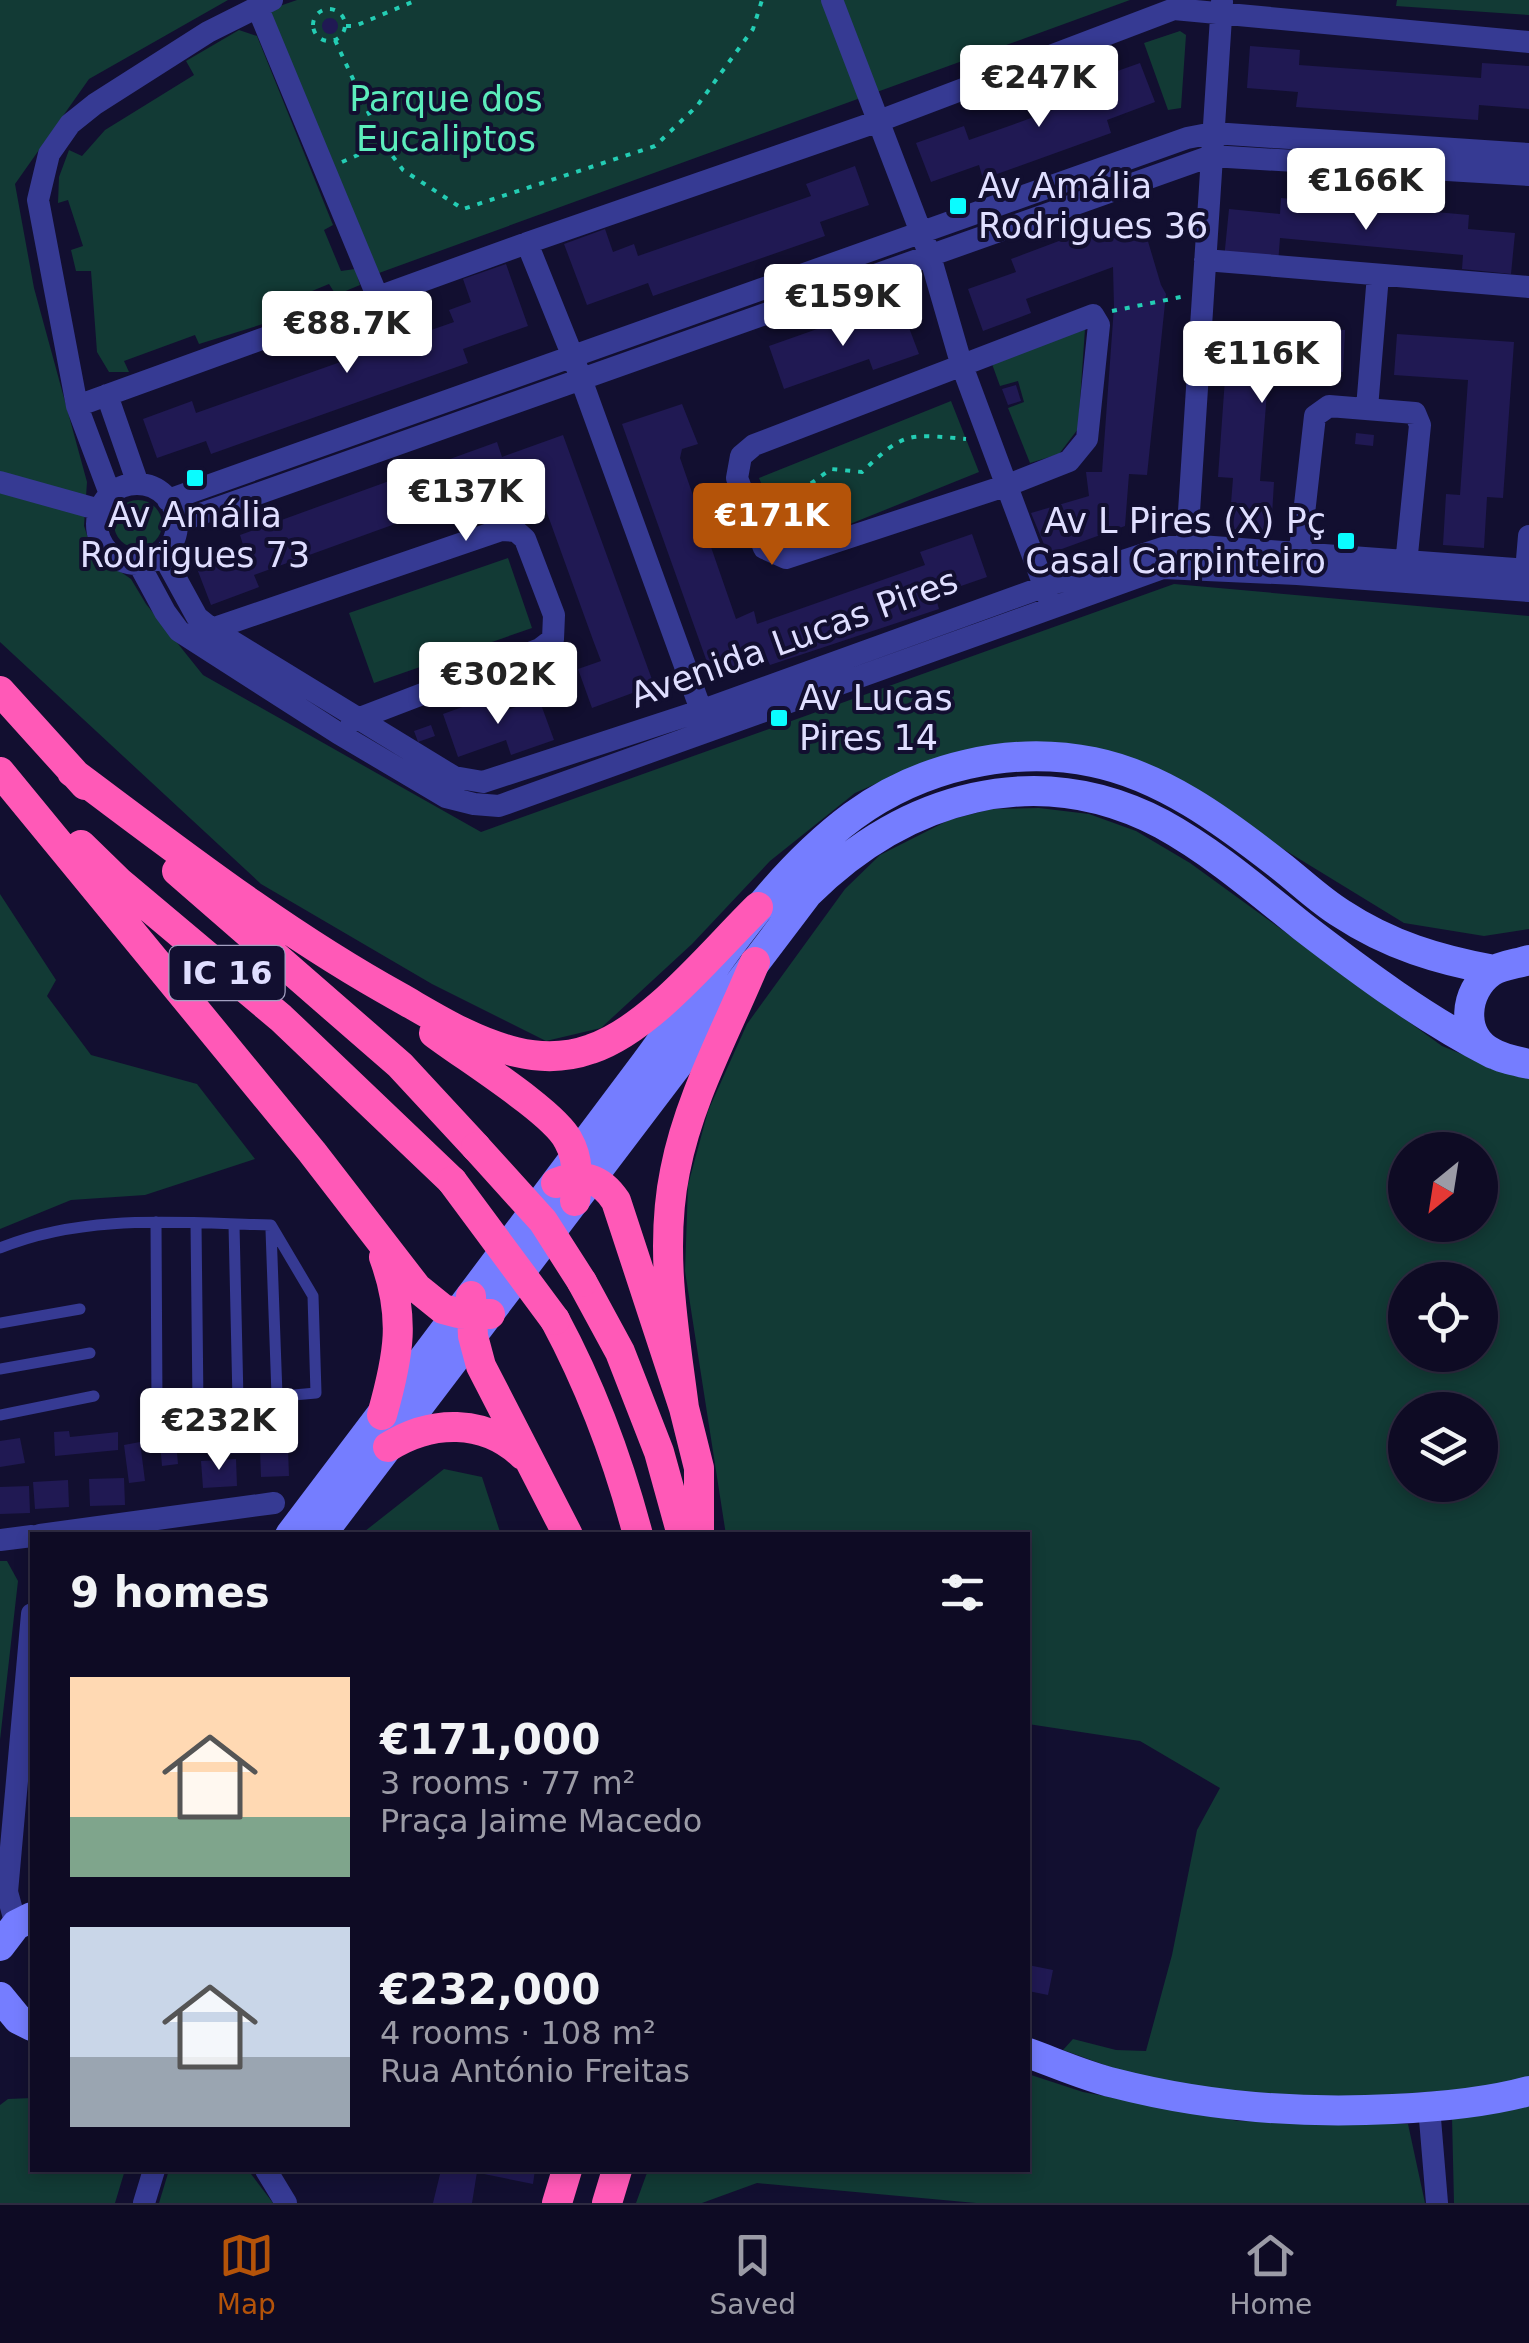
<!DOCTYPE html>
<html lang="en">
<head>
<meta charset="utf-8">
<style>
  body { margin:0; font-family:"DejaVu Sans",sans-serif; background:#17142c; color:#f1f3f6; height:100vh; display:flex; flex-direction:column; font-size:38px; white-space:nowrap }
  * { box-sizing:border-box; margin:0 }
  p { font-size:32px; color:#9b9ba6 }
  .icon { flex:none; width:55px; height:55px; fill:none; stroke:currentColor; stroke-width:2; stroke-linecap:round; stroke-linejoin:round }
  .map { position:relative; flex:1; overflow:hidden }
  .sheet { position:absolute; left:30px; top:1532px; width:1000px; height:640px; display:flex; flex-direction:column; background:#0e0b24; border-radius:0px; box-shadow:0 5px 15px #0003,0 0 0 2px #2e2b41 }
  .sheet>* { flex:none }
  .needle { width:65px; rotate:210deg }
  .controls { position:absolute; left:1388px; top:1132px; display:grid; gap:20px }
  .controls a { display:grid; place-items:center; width:110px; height:110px; border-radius:50%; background:#0e0b24; box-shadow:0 5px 15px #0003,0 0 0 2px #2e2b41; font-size:50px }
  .price { position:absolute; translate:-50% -85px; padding:0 22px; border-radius:10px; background:#fff; color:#222; font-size:32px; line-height:65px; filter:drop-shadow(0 2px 5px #0008) }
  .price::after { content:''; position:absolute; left:50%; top:60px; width:30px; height:22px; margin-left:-15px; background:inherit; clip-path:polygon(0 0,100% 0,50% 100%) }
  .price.active { background:#b45309; color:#fff }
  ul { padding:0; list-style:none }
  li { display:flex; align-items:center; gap:30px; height:250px; padding:0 40px }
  li span { display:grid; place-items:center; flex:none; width:280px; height:200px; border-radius:0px; color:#555 }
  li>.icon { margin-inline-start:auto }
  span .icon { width:120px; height:120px; fill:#fffc; stroke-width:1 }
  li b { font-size:42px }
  h2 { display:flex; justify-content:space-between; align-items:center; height:120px; padding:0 40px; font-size:42px }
  .tab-bar { display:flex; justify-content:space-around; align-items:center; height:140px; border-top:2px solid #2e2b41; background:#0e0b24; font-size:28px; color:#9b9ba6 }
  .tab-bar a { display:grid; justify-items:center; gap:5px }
  .tab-bar .active { color:#b45309 }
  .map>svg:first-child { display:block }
  .green { fill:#123a35; fill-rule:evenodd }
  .building { fill:#201953 }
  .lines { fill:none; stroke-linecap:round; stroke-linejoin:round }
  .path { stroke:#24cdb4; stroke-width:4; stroke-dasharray:5 8; stroke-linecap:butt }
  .lane { stroke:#363a93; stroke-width:11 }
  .street { stroke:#363a93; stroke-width:22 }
  .secondary { stroke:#757dff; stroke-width:30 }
  .highway { stroke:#ff59b7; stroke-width:30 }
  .highway-bridge { stroke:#ff59b7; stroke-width:30 }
  .poi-dot { fill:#0afcff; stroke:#120f30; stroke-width:4 }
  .labels { text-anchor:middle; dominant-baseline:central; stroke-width:8; stroke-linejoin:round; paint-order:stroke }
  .shield { fill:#120f30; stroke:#a2a0c1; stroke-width:2.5 }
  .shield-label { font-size:32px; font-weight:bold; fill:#dfdeff }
  .park-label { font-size:35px; fill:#5cedbc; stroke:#120f30 }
  .poi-label { font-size:35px; fill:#dfdeff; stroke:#120f30; text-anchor:start }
  .street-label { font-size:35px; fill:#dfdeff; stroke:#120f30 }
</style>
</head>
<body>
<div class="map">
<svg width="1529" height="2203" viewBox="0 0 1529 2203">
  <rect width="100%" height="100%" fill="#120f30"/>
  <!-- green -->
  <path class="green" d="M0,0h228l-139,79 -74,105 19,104 53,194 -3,44 9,27 38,26 15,25 57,71 278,157 693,-248 355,32v313l-45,7 -80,-13 -209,-128 -56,-29 -219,-2 -65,29 -85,68 -78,83 -91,84 -55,13 -114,-57 -171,-100 -261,-242z
    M297,0h833l-751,273 -111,-263z
    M1397,0h132v15l-133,-9z
    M239,30l18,6 76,189 -9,5 17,41 14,-2 5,16 -24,10 -7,-11 -34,14 3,15 -99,31 -4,-9 -71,26 5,11h-20l-12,-20 -6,-81h-15l-5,-21 12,-4 -15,-46 -10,3 1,-26 10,-27 13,6 23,-26 89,-55 -8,-14z
    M1180,31l6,4 -5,73 -13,2 -24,-67z
    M1085,329l-7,100 -19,25 -29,9 -22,-55 16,-6 -6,-21 -18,5 -8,-22z
    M951,401l28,71 -191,77 -29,-71z
    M114 524a24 24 0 1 1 48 0a24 24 0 1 1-48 0Z
    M508,558l24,70 -158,55 -25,-70z
    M1039,808l50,6 47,17 54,32 252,183 61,25 26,5v1001l-33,10 -191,14 -164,-23 -78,-28 10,-11 43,11 30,1 26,-96 25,-125 23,-42 -80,-47 -112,-17v-189h-302l-41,-264 3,-86 20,-74 39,-87 98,-135 35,-34 69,-35 43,-11zM1405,1150h75v75h-75zM1405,1280h75v75h-75zM1405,1410h75v75h-75z
    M0,894l56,86 -9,16 44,59 106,29 58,75 -110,36 -74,5 -71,29z
    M444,1469l38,8 19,58h-141z
    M0,1561h7l11,20 -18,159z
    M1028,2074l55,18 155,29 170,3 17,79h-449l-219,-20 -55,20h-66l12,-33h380z
    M32,2098v72h93l-10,33h-115v-98l8,-6z
    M1529,2104v99h-75l-2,-86z
    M169,2170h79l25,33h-114z"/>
  <!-- building -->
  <path class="building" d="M322 26a8 8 0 1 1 16 0a8 8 0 1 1-16 0Z
    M1250,46l50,4 -1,15 182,13 1,-15 47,3v43l-50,-4 -1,15 -182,-13 2,-15 -51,-4z
    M1140,63l15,39 -48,18 4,13 -128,46 -4,-14 -48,17 -15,-39 48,-17 5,14 43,-15 85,-31 -5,-14z
    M855,166l14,39 -49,17 5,14 -172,60 -5,-13 -61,22 -23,-61 41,-15 8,23 21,-8 4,12 173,-60 -5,-12z
    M1281,198l188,17 -1,14 47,4 -4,41 -49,-5 1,-14 -183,-17 -2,26 -54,-5 5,-50 51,5z
    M1099,226l5,15 40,-13 17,57 5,9 -19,181 -18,-1 -4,52 -77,28 -17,-41 58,-17 -3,-24h16l12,-165 -1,-40 -87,32 5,14 -48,18 -15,-42 48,-17 -5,-13z
    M506,264l22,62 -65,23 5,14 -257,91 -5,-13 -49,17 -14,-39 49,-18 4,12 258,-91 -5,-12 22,-8 -8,-23z
    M903,312l16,42 -46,16 -4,-11 -85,30 -15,-43 85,-30 4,12z
    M1229,322l116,8 -2,42 -74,-6 -9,115 14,1 -3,50 -42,-3 4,-51 -15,-1z
    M1397,334l117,8 -11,156 -16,-1 -3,51 -41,-3 3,-51 14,1 8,-115 -74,-5z
    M1016,385l5,16 -13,4 -6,-16z
    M682,404l16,40 -16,5 -2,9 56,161 18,-8 3,13 168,-59 -5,-13 52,-18 15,43 -52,18 4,14 -169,56 -5,-10 -53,21 -90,-252z
    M1356,433l18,2 -1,11 -18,-2z
    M563,435l91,250 -62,23 -14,-39 23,-8 -8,-21 -55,-152 -22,8 -5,-14 -257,93 5,12 -48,18 -15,-39 48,-18 -4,-13 257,-93 5,15z
    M490,697l6,17 43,-15 15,41 -43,15 -5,-15 -48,17 -15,-43z
    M431,725l4,11 -17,6 -4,-11z
    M294,1411l3,21 -14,2 -2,-9 -33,6 1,22 -25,1 -1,-17 -41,4 -2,-18z
    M175,1421l3,14 -30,5 -3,-13z
    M69,1431l1,6 48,-5v18l-63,6 -1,-24z
    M20,1438l5,25 -25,4v-26z
    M176,1441l2,23 -16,2 -2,-24z
    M140,1442l5,39 -16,2 -5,-38z
    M288,1449l1,27 -28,1 -1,-27z
    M236,1459l1,27 -34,2 -2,-27z
    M124,1478l1,27 -35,1 -1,-27z
    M68,1480l1,27 -34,2 -2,-27z
    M29,1486l1,27 -30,1v-27z
    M1028,1965l25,5 -5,25 -20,-4z
    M441,2170l36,2 -5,31h-39z
    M485,2170h50l-2,14 -49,-10z"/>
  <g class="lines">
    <!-- path -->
    <path class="path" d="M313 25a16 16 0 1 1 32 0a16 16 0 1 1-32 0Z
      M346,26h9l62,-26
      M335,40l47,102 21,28 60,39 192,-63 42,-40 56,-77 9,-29
      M342,162l41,-18
      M1112,311l69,-14
      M762,487l37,5 32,-23 31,3c43,-41 45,-38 104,-33"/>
    <!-- lane -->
    <path class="lane" d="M156,1222l1,185 159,-14 -3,-97 -42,-71
      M196,1223l2,182
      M234,1225l4,175
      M271,1230l6,165
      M0,1248c85,-35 181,-25 271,-23
      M0,1323l80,-14
      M0,1369l90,-16
      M0,1415l94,-19"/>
    <!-- street -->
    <path class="street" d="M832,0l98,256 31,107 88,236
      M257,6l121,292
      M527,243l46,114 132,364
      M1205,260l324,27
      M1093,315l6,10 -12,114 -18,22 -61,24 -222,73 -22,-10 -27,-70 4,-22 13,-11z
      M107,395l31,89
      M77,406l450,-163 352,-122 295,-112 355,33
      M1367,408l11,-133
      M0,482l100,28
      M97 524a40 40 0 1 1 80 0a40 40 0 1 1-80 0Z
      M110,494l-33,-88 -39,-206 11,-46 21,-30 25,-20 113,-72 64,-32
      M168,500l1019,-362 26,-5 316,21
      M178,522l1033,-366 318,19
      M163,555l34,62 15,12 242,148 29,5 217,-71 346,-125 117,-38 23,-3 343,25
      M1186,558l36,-556
      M139,564l26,48 14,19 159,102 108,64 28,7 25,2 664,-238 134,6 232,17
      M1298,567l17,-151 14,-10 86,7 5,12 -15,149
      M1525,583l4,-47
      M212,629l289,-99 15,1 9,8 29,76 -1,24 -13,10 -188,72
      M40,1535l234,-32
      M0,1540l32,-4
      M16,1925l-9,-33 25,-278
      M1429,2107l8,96
      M266,2170l20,33
      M144,2203l10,-33"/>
    <!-- secondary -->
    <path class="secondary" d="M1529,960c-12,4 -28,5 -38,12 -27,19 -31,63 0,80 11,7 25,9 38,12
      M290,1535c119,-156 236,-313 354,-470 65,-87 120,-183 209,-249 67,-49 158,-71 240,-54 69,14 130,59 185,102 21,16 41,36 64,50 47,31 97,46 152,56
      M321,1535l487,-642c97,-96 228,-135 354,-69 51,28 96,67 141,103 61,47 122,92 190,127
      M0,1946l16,-21 16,-8
      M0,1997l18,22 14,7
      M1028,2053c28,10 57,23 86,30 93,24 183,31 279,26 46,-2 92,-6 136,-18"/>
    <!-- highway -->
    <path class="highway" d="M0,691l85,94
      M0,772l312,380 105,136 26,21 15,4 32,1
      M72,772c106,79 211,161 327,225 37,21 74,45 117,55 25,6 50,6 75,-3 60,-20 121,-97 167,-142
      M81,845l38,37 162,136 171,163
      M177,871l223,194 76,82
      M434,1033c30,23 119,78 134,107 11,19 10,41 7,61
      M556,1183c25,-11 45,-5 60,18l68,207 15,60v67
      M582,1282l38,70 39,100 23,83
      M471,1296l2,40 8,30 87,169
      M555,1320c37,69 63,139 83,215
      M684,1408c-10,-78 -25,-159 -9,-237 14,-73 52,-141 80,-209
      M382,1415c17,-60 24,-98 2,-158
      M388,1447c43,-27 96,-29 135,8
      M557,2203l10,-33
      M607,2203l10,-33"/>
    <!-- highway-bridge -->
    <path class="highway-bridge" d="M476,1147l67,74 39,61
      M452,1181l103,139"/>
  </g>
  <!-- markers -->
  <g class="poi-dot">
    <rect x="948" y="196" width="20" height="20" rx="5"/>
    <rect x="185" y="468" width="20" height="20" rx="5"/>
    <rect x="1336" y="531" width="20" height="20" rx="5"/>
    <rect x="769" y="708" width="20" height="20" rx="5"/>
  </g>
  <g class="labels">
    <!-- shield labels -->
    <rect class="shield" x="169.5" y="946" width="115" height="54" rx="8"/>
    <g class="shield-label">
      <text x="227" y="973">IC 16</text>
    </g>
    <!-- park labels -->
    <g class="park-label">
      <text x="446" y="99">Parque dos<tspan x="446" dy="40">Eucaliptos</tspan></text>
    </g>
    <!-- poi labels -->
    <g class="poi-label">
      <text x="978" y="186">Av Amália<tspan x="978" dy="40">Rodrigues 36</tspan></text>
      <text x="195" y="515" text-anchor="middle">Av Amália<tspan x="195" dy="40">Rodrigues 73</tspan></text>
      <text x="1326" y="521" text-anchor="end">Av L Pires (X) Pç<tspan x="1326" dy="40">Casal Carpinteiro</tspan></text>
      <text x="799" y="698">Av Lucas<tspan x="799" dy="40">Pires 14</tspan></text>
    </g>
    <!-- street labels -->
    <g class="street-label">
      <text transform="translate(794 638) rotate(-20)">Avenida Lucas Pires</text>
    </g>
  </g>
</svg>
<div class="controls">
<a><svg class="needle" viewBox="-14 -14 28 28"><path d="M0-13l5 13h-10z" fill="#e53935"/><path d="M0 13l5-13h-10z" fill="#9b9ba6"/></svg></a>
<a><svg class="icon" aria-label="locate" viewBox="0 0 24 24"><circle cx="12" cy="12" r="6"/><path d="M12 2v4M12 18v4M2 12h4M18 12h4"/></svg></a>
<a><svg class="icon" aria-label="layers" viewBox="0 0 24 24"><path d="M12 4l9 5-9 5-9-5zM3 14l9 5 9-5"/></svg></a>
</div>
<b class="price" style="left:1039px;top:130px">€247K</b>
<b class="price" style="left:1366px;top:233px">€166K</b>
<b class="price" style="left:843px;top:349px">€159K</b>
<b class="price" style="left:347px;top:376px">€88.7K</b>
<b class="price" style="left:1262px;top:406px">€116K</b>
<b class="price" style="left:466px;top:544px">€137K</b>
<b class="price active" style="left:772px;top:568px">€171K</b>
<b class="price" style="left:498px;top:727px">€302K</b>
<b class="price" style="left:219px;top:1473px">€232K</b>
<section class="sheet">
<h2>9 homes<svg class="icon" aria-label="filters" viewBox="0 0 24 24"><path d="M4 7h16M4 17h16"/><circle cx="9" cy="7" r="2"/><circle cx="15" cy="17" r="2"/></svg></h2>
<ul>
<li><span style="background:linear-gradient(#ffd9b3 70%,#7fa58c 0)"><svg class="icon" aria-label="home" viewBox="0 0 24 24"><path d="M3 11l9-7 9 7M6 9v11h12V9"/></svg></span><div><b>€171,000</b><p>3 rooms · 77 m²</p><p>Praça Jaime Macedo</p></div></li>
<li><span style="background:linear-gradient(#c9d6e8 65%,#9aa5b1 0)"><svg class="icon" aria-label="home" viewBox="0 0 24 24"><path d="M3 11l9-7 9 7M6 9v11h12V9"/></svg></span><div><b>€232,000</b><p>4 rooms · 108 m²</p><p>Rua António Freitas</p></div></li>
</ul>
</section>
</div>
<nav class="tab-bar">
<a class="active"><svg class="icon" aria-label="map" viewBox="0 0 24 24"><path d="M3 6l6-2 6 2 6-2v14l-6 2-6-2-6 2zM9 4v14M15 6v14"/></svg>Map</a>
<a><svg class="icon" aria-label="saved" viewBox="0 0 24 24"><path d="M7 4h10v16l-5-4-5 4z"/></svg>Saved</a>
<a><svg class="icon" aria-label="home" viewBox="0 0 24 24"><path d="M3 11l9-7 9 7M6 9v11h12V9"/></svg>Home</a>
</nav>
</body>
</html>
